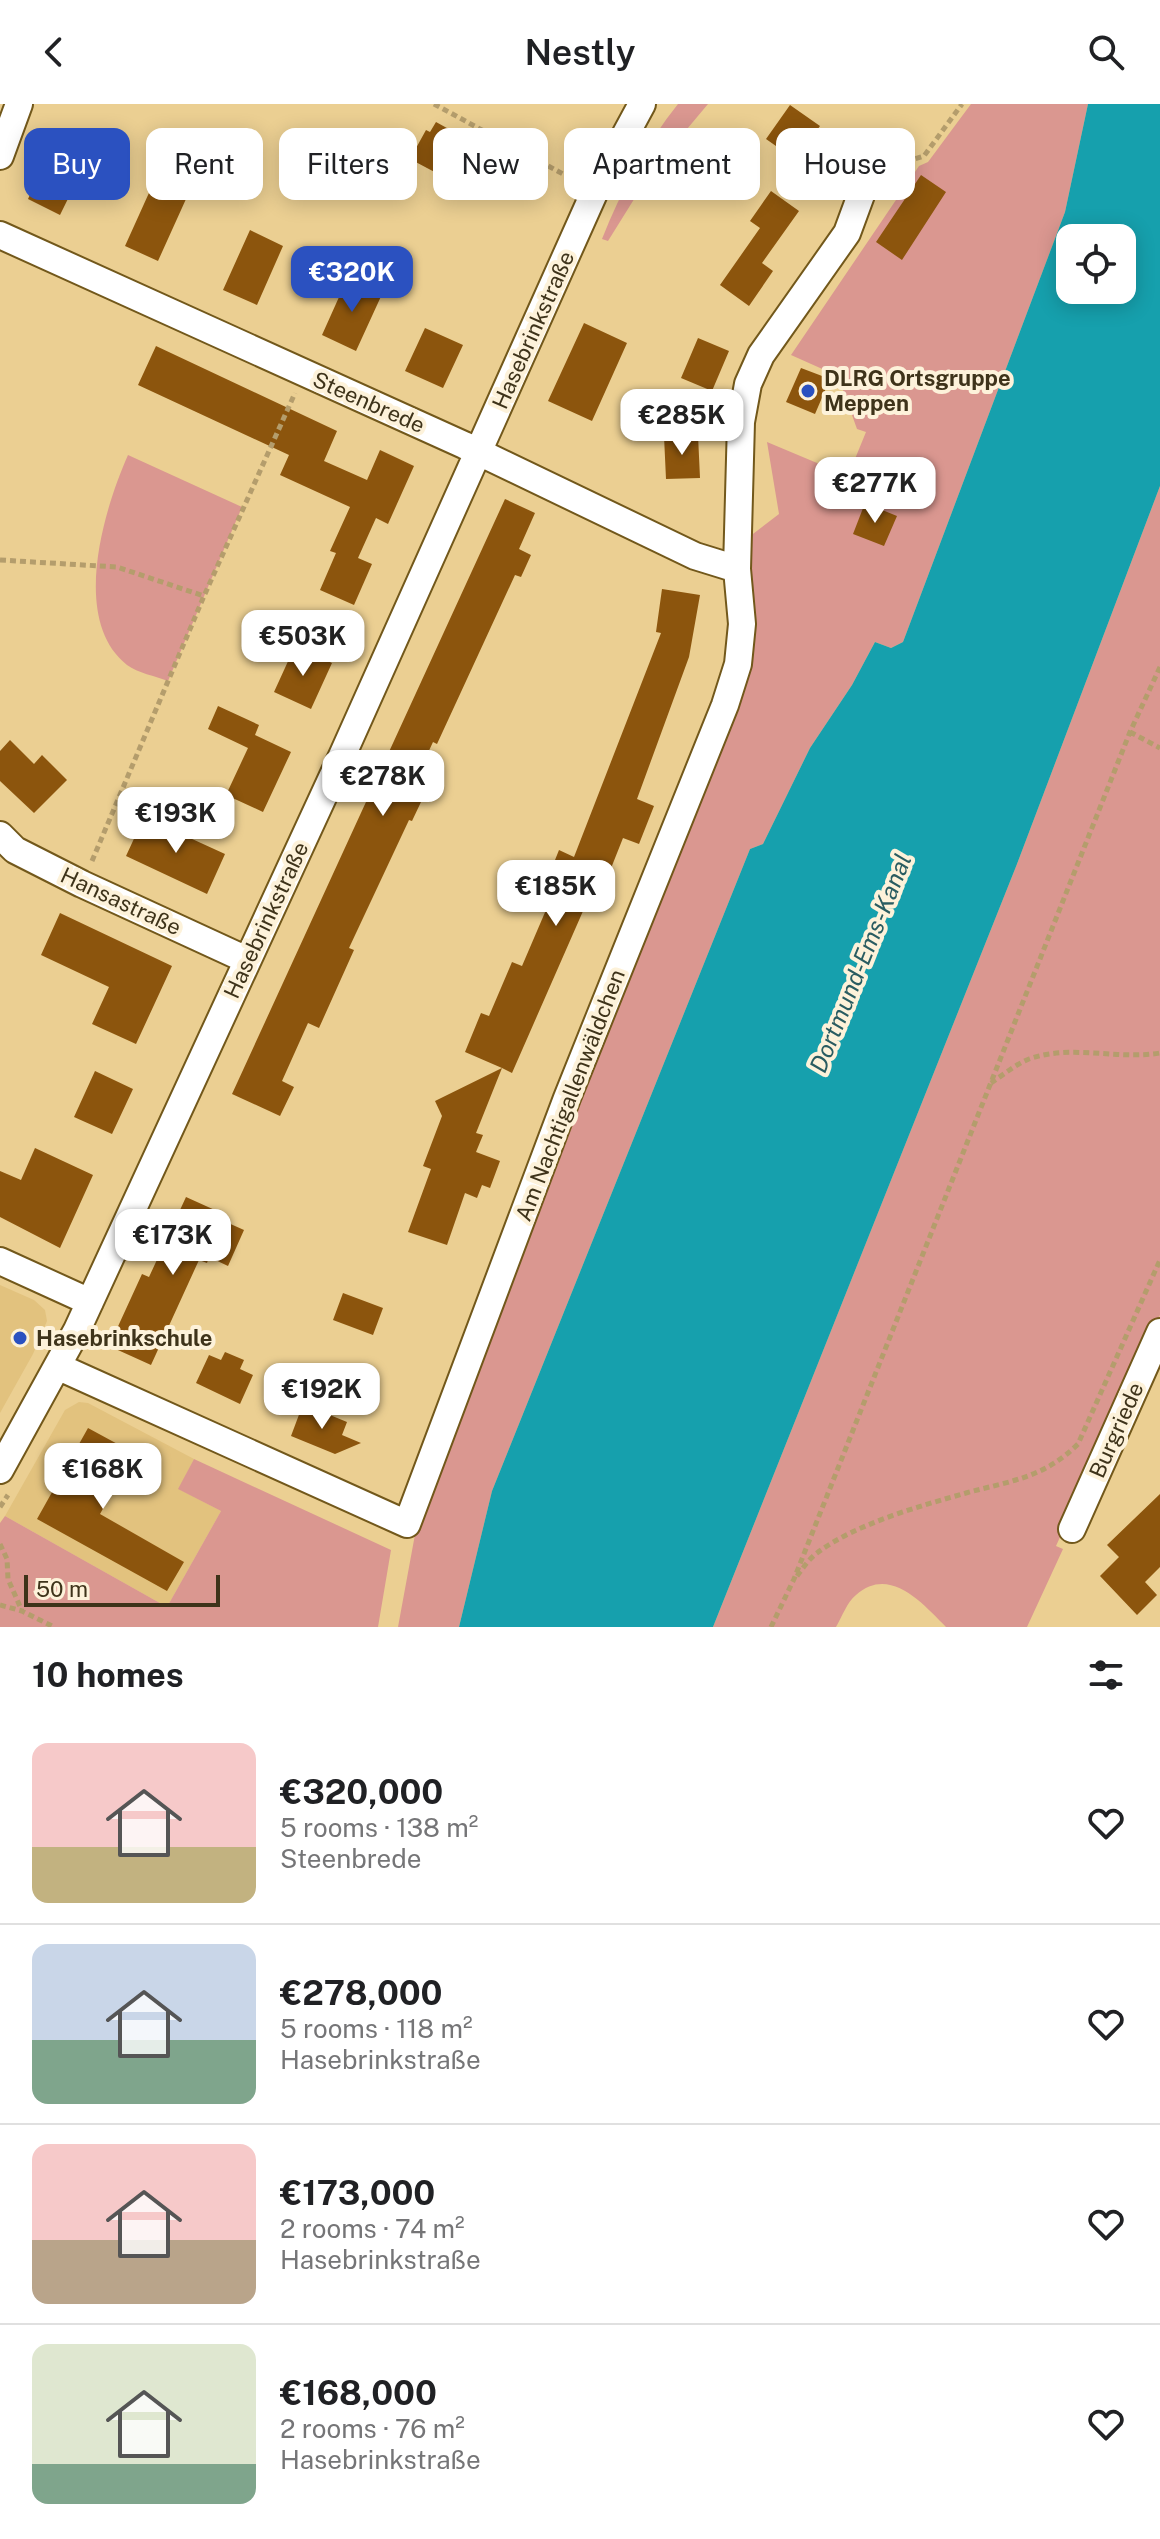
<!DOCTYPE html>
<html lang="en">
<head>
<meta charset="utf-8">
<style>
  body { margin:0; font-family:"Public Sans",sans-serif; background:#f2f2f2; color:#202124; height:100vh; display:flex; flex-direction:column; font-size:30px; white-space:nowrap }
  * { box-sizing:border-box; margin:0 }
  p { font-size:26px; color:#757577 }
  .icon { flex:none; width:44px; height:44px; fill:none; stroke:currentColor; stroke-width:2; stroke-linecap:round; stroke-linejoin:round }
  .map { position:relative; height:1523px; overflow:hidden }
  .sheet { display:flex; flex-direction:column; background:#fff; flex:1 }
  .sheet>* { flex:none }
  .hud { position:absolute; left:24px; top:24px; width:1112px; height:72px; display:flex; gap:16px }
  .fabs { position:absolute; left:1056px; top:120px; display:grid; gap:16px }
  .fabs a { display:grid; place-items:center; width:80px; height:80px; border-radius:16px; background:#fff; box-shadow:0 4px 20px #0003; font-size:40px }
  .scale { position:absolute; left:24px; bottom:20px; width:196px; box-sizing:border-box; padding-left:8px; border:4px solid #3e331a; border-top:0; font-size:22px; line-height:28px; white-space:nowrap; color:#3e331a; -webkit-text-stroke:6px #fdf2da; paint-order:stroke }
  .price { position:absolute; translate:-50% -68px; padding:0 18px; border-radius:16px; background:#fff; color:#222; font-size:26px; line-height:52px; filter:drop-shadow(0 2px 4px #0008) }
  .price::after { content:''; position:absolute; left:50%; top:48px; width:24px; height:18px; margin-left:-12px; background:inherit; clip-path:polygon(0 0,100% 0,50% 100%) }
  .price.selected { background:#2b51c0; color:#fff }
  ul { padding:0; list-style:none }
  li { display:flex; align-items:center; gap:24px; height:200px; padding:0 32px }
  li+li { border-top:2px solid #e0e0e0 }
  li span { display:grid; place-items:center; flex:none; width:224px; height:160px; border-radius:16px; color:#555 }
  li>.icon { margin-inline-start:auto }
  span .icon { width:96px; height:96px; fill:#fffc; stroke-width:1 }
  li b { font-size:34px }
  h2 { display:flex; justify-content:space-between; align-items:center; height:96px; padding:0 32px; font-size:34px }
  .pill { padding:0 28px; border-radius:16px; background:#fff; box-shadow:0 4px 20px #0003; font-size:28px; line-height:72px }
  .pill.selected { background:#2b51c0; color:#fff }
  header { display:flex; justify-content:space-between; align-items:center; height:104px; padding:0 32px; background:#fff; font-size:36px; font-weight:600 }
  .map>svg:first-child { display:block }
  .built { fill:#e2c27e }
  .green { fill:#da9790 }
  .water { fill:#16a0ad; fill-rule:evenodd }
  .building { fill:#8c550d }
  .lines { fill:none; stroke-linecap:round; stroke-linejoin:round }
  .minor-casing { stroke:#72581b; stroke-width:30 }
  .path { stroke:#b49d6c; stroke-width:5; stroke-dasharray:6 4; stroke-linecap:butt }
  .minor { stroke:#fff; stroke-width:26 }
  .poi-dot { fill:#2b51c0; stroke:#fdf2da; stroke-width:3 }
  .labels { text-anchor:middle; dominant-baseline:central; stroke-width:8; stroke-linejoin:round; paint-order:stroke }
  .street-label { font-size:22px; fill:#3e331a; stroke:#fdf2da }
  .poi-label { font-size:22px; font-weight:bold; fill:#3e331a; stroke:#fdf2da; text-anchor:start }
  .water-label { font-size:24px; font-style:italic; fill:#295c61; stroke:#fdf2da }
</style>
</head>
<body>
<header><svg class="icon" aria-label="back" viewBox="0 0 24 24"><path d="M15 5l-7 7 7 7"/></svg>Nestly<svg class="icon" aria-label="search" viewBox="0 0 24 24"><circle cx="10" cy="10" r="6"/><path d="M15 15l6 6"/></svg></header>
<div class="map">
<svg width="1160" height="1523" viewBox="0 0 1160 1523">
  <rect width="100%" height="100%" fill="#ebcf92"/>
  <!-- built -->
  <path class="built" d="M0,1181l34,15 11,10 2,11 -14,33 -33,59z
    M79,1298l9,1 106,56 -15,30 42,22 -54,96 -162,-91 60,-106z"/>
  <!-- green -->
  <path class="green" d="M678,0h30l-57,68 -43,69 -6,-2c19,-48 44,-95 76,-135z
    M971,0h117l-23,108 -162,430 -12,6 -16,-6 -23,43 -42,63 -47,96 -13,5 -258,642 -33,136h-61l18,-98 160,-429 158,-393 15,-170 30,-23 -12,-72 81,34 18,-44 -9,-3 -19,-53 -47,-21 128,-189 9,-4z
    M128,351l114,52 -74,174c-13,-5 -30,-8 -41,-16 -57,-45 -23,-156 1,-210z
    M1160,382v829l-104,231 7,3 -36,78h-81c-23,-23 -56,-62 -90,-32 -9,7 -14,22 -20,32h-123l304,-763z
    M194,1355l197,91 -13,77h-378v-104l5,-7 162,91 54,-96 -43,-22z"/>
  <!-- water -->
  <path class="water" d="M1088,0h72v382l-143,378 -304,763h-254l33,-136 258,-642 13,-5 47,-96 42,-63 23,-43 16,6 12,-6 162,-430zM1070,134h52v52h-52z"/>
  <!-- building -->
  <path class="building" d="M790,1l30,21 -24,34 -30,-21z
    M436,18l29,16 -21,39 -34,-18 16,-29 4,2z
    M336,29l17,10 2,-4 27,15 -11,20 -10,-6 -7,13 -35,-19z
    M57,34l33,16 -30,61 -32,-16z
    M921,71l25,17 -44,68 -26,-18z
    M153,80l33,15 -28,62 -33,-15z
    M771,87l28,20 -37,52 11,8 -24,35 -29,-21 40,-57 -10,-7z
    M250,126l33,16 -26,59 -34,-15z
    M348,173l35,15 -27,59 -34,-16z
    M584,219l43,20 -35,78 -44,-20z
    M425,224l38,17 -20,43 -38,-17z
    M698,234l31,13 -17,40 -31,-13z
    M156,242l181,85 -13,30 43,19 13,-30 34,16 -26,58 -12,-6 -18,40 14,6 -18,41 -34,-15 16,-37 -6,-2 20,-44 -70,-32 9,-20 -151,-70z
    M801,264l29,11 -15,35 -29,-12z
    M698,331l2,43 -34,1 -2,-43z
    M505,395l30,14 -16,36 12,6 -10,22 -6,-2 -78,169 -4,-2 -25,54 13,6 -9,19 -3,-1 -60,128 5,2 -35,78 -11,-5 -26,58 12,6 -14,29 -48,-22z
    M865,399l32,13 -13,30 -31,-12z
    M662,485l38,6 -11,62 -52,142 17,7 -15,38 -16,-6 -27,68 -9,-4 -75,171 -10,-5 -26,65 7,2 -7,17 24,9 -10,27 -8,-3 -5,13 -12,-5 -18,52 -39,-13 23,-63 -8,-3 19,-50 -7,-15 67,-33 -37,-16 16,-39 8,3 23,-54 10,4 33,-77 -10,-4 14,-35 15,7 87,-224 -5,-1z
    M295,542l37,17 -21,46 -37,-17z
    M218,602l41,19 -4,10 36,17 -28,60 -37,-17 22,-47 -40,-19z
    M10,636l24,24 8,-9 25,25 -33,33 -34,-32v-30z
    M144,713l81,37 -18,40 -81,-38z
    M60,809l112,53 -36,78 -44,-20 17,-37 -68,-32z
    M95,967l38,18 -21,45 -38,-17z
    M35,1044l58,27 -33,73 -60,-31v-46l21,9z
    M186,1093l42,19 -2,6 18,8 -16,36 -19,-9 -2,6 -8,-3 -48,105 -42,-19 33,-72 7,3z
    M343,1189l40,15 -10,27 -40,-15z
    M225,1248l19,8 -4,9 13,6 -13,29 -44,-21 13,-28 12,5z
    M303,1300l44,18 -5,13 19,8 -26,11 -44,-18z
    M88,1324l46,25 -34,61 84,48 -17,29 -130,-72z
    M1160,1390v73l-15,15 12,13 -20,20 -37,-39 19,-19 -12,-12z"/>
  <g class="lines">
    <!-- minor casing -->
    <g class="minor-casing">
      <path id="minor" d="M0,52l19,-52
        M0,131l464,210 231,111 42,13
        M0,731l15,15 67,34 165,76
        M0,1157l90,41
        M59,1263l348,157 160,-426 158,-393 13,-41 4,-40 -5,-55 4,-147 7,-38 13,-29 86,-122 14,-38 2,-20
        M0,1366l77,-140 265,-574 253,-565 47,-87
        M1072,1425l88,-197"/>
    </g>
    <!-- path -->
    <path class="path" d="M434,0l140,76
      M887,64l37,-12 38,-52
      M0,456l117,7 87,29
      M1130,628l30,16
      M92,757l112,-265 91,-203
      M991,979c12,-8 25,-19 38,-24 42,-15 87,1 131,-6
      M0,1403l8,-12
      M0,1440l7,15 1,20 14,32
      M797,1472c6,-8 12,-17 20,-23 38,-29 103,-47 149,-60 44,-12 78,-15 112,-49l82,-184
      M0,1501l22,6 32,16
      M771,1523l23,-48 336,-847 30,-65"/>
    <!-- minor -->
    <use href="#minor" class="minor"/>
  </g>
  <!-- markers -->
  <g class="poi-dot">
    <circle cx="808" cy="287" r="8"/>
    <circle cx="20" cy="1234" r="8"/>
  </g>
  <g class="labels">
    <!-- street labels -->
    <g class="street-label">
      <text transform="translate(533 226) rotate(-66)">Hasebrinkstraße</text>
      <text transform="translate(369 298) rotate(24)">Steenbrede</text>
      <text transform="translate(121 797) rotate(25)">Hansastraße</text>
      <text transform="translate(266 816) rotate(-65)">Hasebrinkstraße</text>
      <text transform="translate(570 991) rotate(-69)">Am Nachtigallenwäldchen</text>
      <text transform="translate(1116 1326) rotate(-66)">Burgriede</text>
    </g>
    <!-- poi labels -->
    <g class="poi-label">
      <text x="824" y="274">DLRG Ortsgruppe<tspan x="824" dy="25">Meppen</tspan></text>
      <text x="36" y="1234">Hasebrinkschule</text>
    </g>
    <!-- water labels -->
    <g class="water-label">
      <text transform="translate(860 859) rotate(-68)">Dortmund-Ems-Kanal</text>
    </g>
  </g>
</svg>
<div class="fabs">
<a><svg class="icon" aria-label="locate" viewBox="0 0 24 24"><circle cx="12" cy="12" r="6"/><path d="M12 2v4M12 18v4M2 12h4M18 12h4"/></svg></a>
</div>
<div class="scale">50 m</div>
<b class="price selected" style="left:352px;top:210px">€320K</b>
<b class="price" style="left:682px;top:353px">€285K</b>
<b class="price" style="left:875px;top:421px">€277K</b>
<b class="price" style="left:303px;top:574px">€503K</b>
<b class="price" style="left:383px;top:714px">€278K</b>
<b class="price" style="left:176px;top:751px">€193K</b>
<b class="price" style="left:556px;top:824px">€185K</b>
<b class="price" style="left:173px;top:1173px">€173K</b>
<b class="price" style="left:322px;top:1327px">€192K</b>
<b class="price" style="left:103px;top:1407px">€168K</b>
<div class="hud">
<a class="pill selected">Buy</a>
<a class="pill">Rent</a>
<a class="pill">Filters</a>
<a class="pill">New</a>
<a class="pill">Apartment</a>
<a class="pill">House</a>
</div>
</div>
<section class="sheet">
<h2>10 homes<svg class="icon" aria-label="filters" viewBox="0 0 24 24"><path d="M4 7h16M4 17h16"/><circle cx="9" cy="7" r="2"/><circle cx="15" cy="17" r="2"/></svg></h2>
<ul>
<li><span style="background:linear-gradient(#f6c9c9 65%,#c2b280 0)"><svg class="icon" aria-label="home" viewBox="0 0 24 24"><path d="M3 11l9-7 9 7M6 9v11h12V9"/></svg></span><div><b>€320,000</b><p>5 rooms · 138 m²</p><p>Steenbrede</p></div><svg class="icon" aria-label="heart" viewBox="0 0 24 24"><path d="M12 20l-8-8c-3-5 5-10 8-4 3-6 11-1 8 4z"/></svg></li>
<li><span style="background:linear-gradient(#c9d6e8 60%,#7fa58c 0)"><svg class="icon" aria-label="home" viewBox="0 0 24 24"><path d="M3 11l9-7 9 7M6 9v11h12V9"/></svg></span><div><b>€278,000</b><p>5 rooms · 118 m²</p><p>Hasebrinkstraße</p></div><svg class="icon" aria-label="heart" viewBox="0 0 24 24"><path d="M12 20l-8-8c-3-5 5-10 8-4 3-6 11-1 8 4z"/></svg></li>
<li><span style="background:linear-gradient(#f6c9c9 60%,#b9a48a 0)"><svg class="icon" aria-label="home" viewBox="0 0 24 24"><path d="M3 11l9-7 9 7M6 9v11h12V9"/></svg></span><div><b>€173,000</b><p>2 rooms · 74 m²</p><p>Hasebrinkstraße</p></div><svg class="icon" aria-label="heart" viewBox="0 0 24 24"><path d="M12 20l-8-8c-3-5 5-10 8-4 3-6 11-1 8 4z"/></svg></li>
<li><span style="background:linear-gradient(#dfe7d0 75%,#7fa58c 0)"><svg class="icon" aria-label="home" viewBox="0 0 24 24"><path d="M3 11l9-7 9 7M6 9v11h12V9"/></svg></span><div><b>€168,000</b><p>2 rooms · 76 m²</p><p>Hasebrinkstraße</p></div><svg class="icon" aria-label="heart" viewBox="0 0 24 24"><path d="M12 20l-8-8c-3-5 5-10 8-4 3-6 11-1 8 4z"/></svg></li>
</ul>
</section>
</body>
</html>
